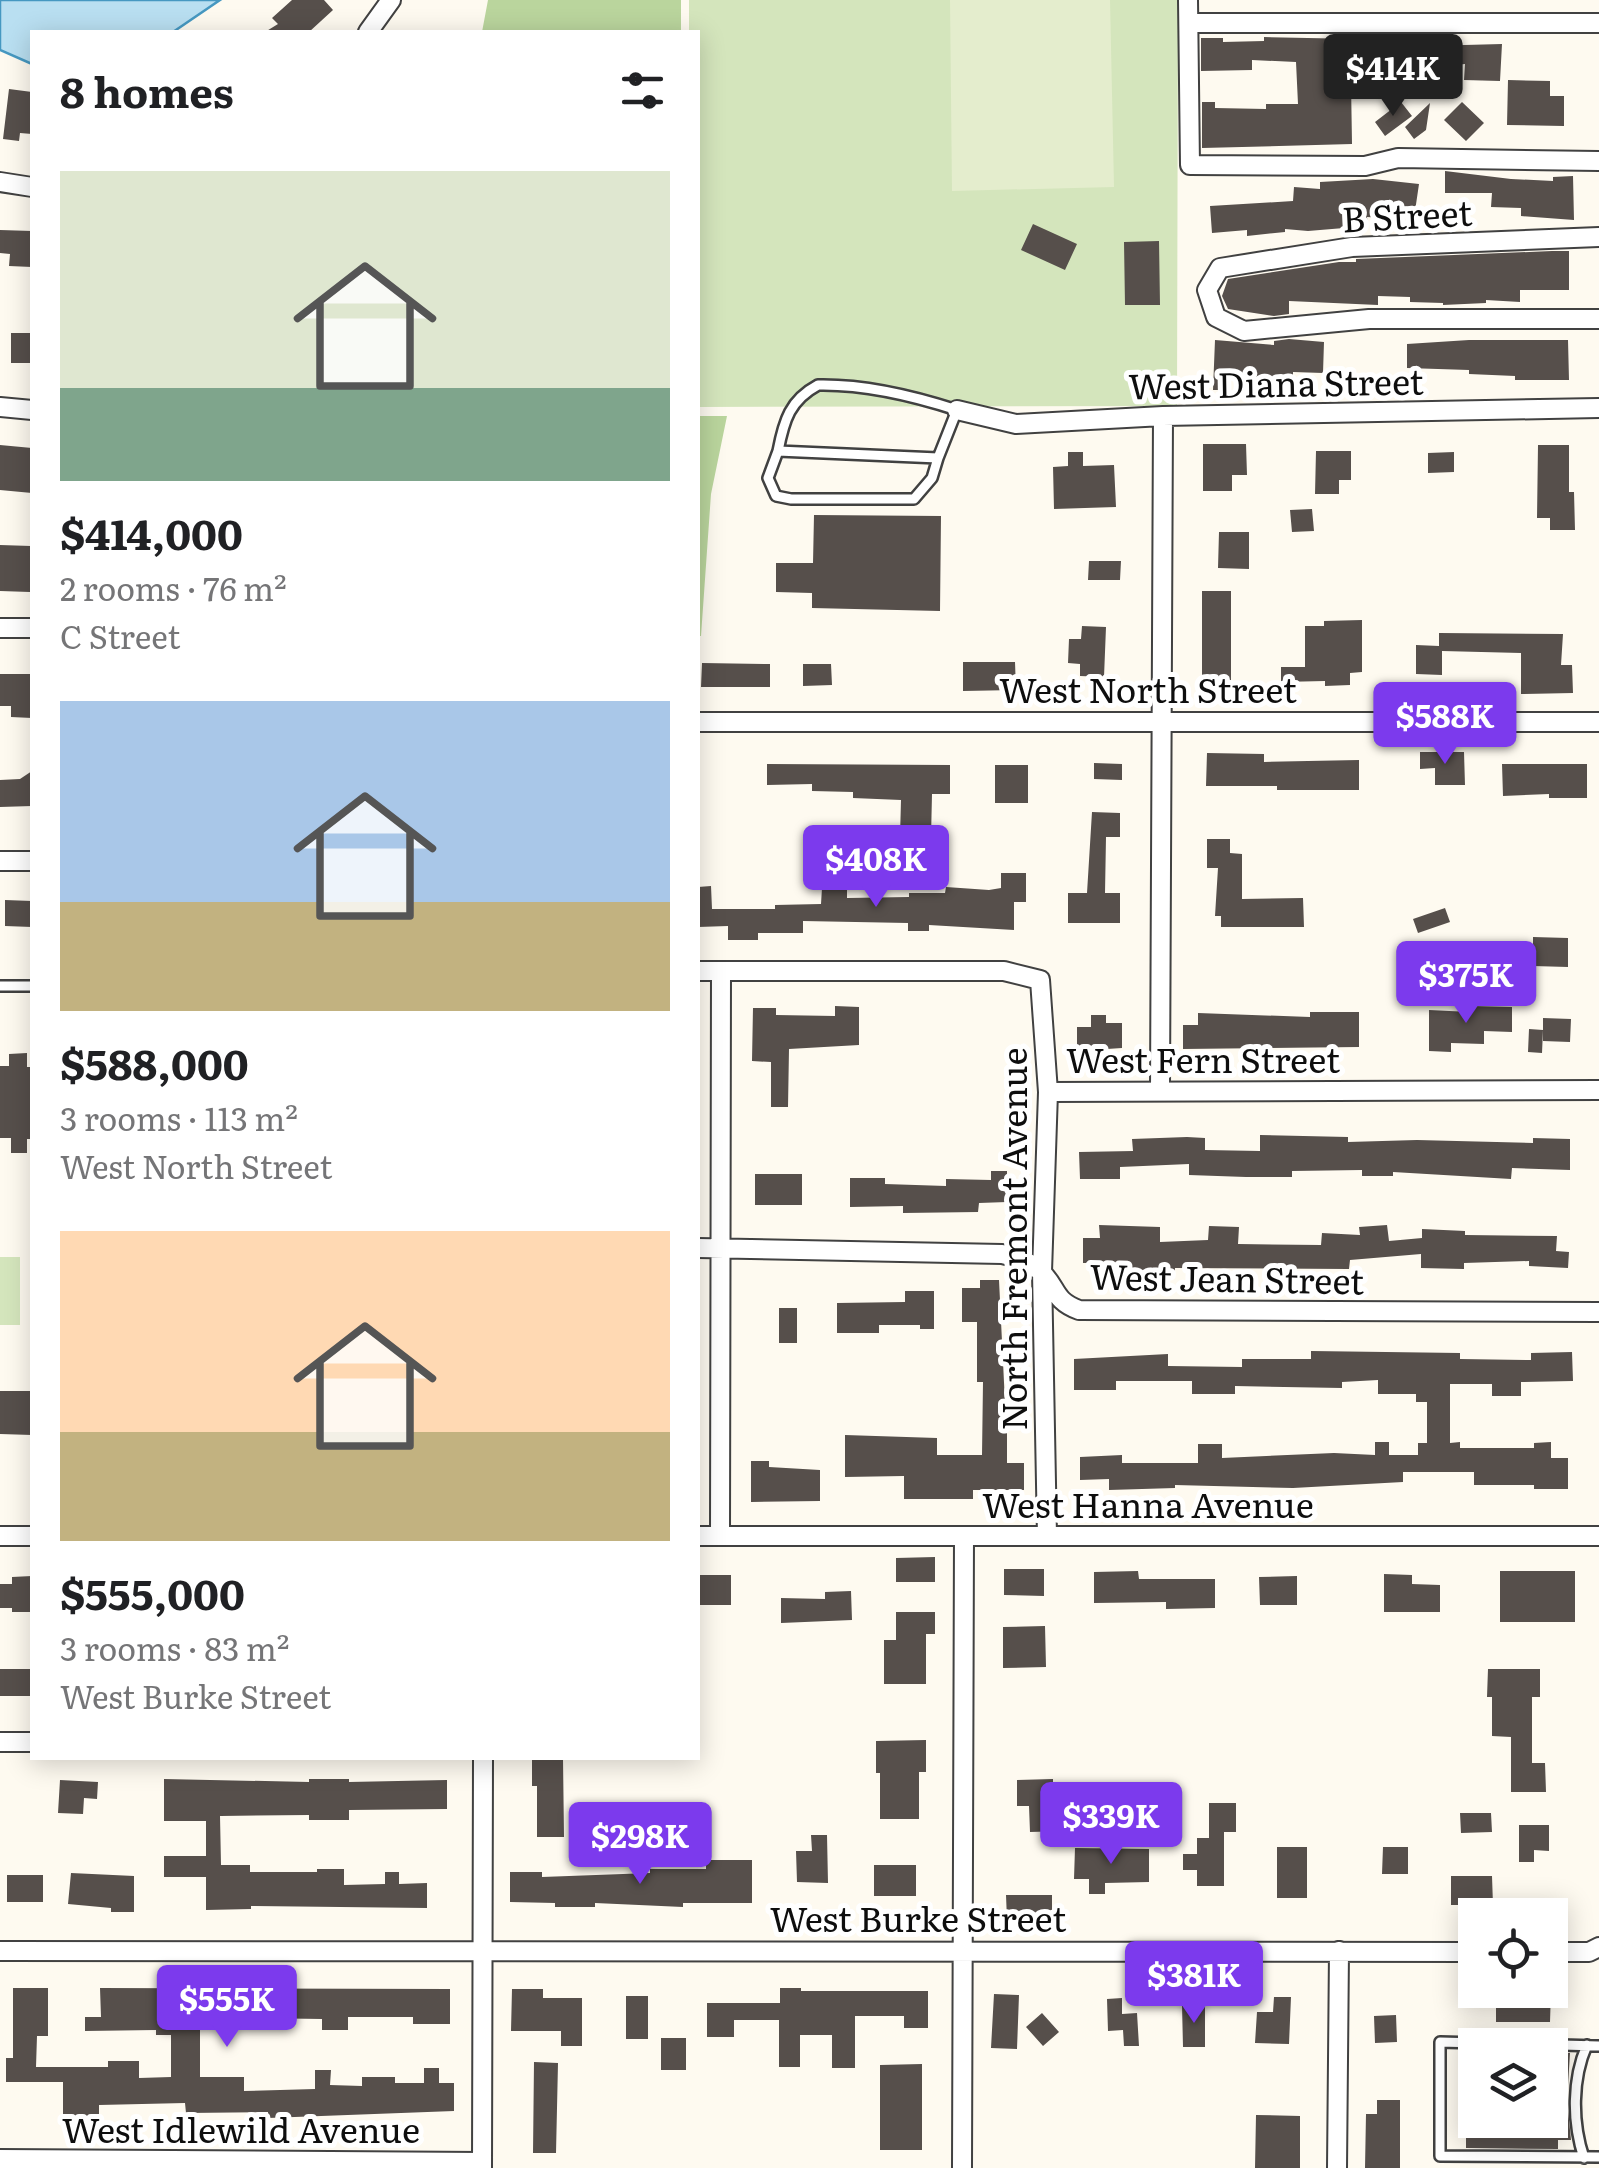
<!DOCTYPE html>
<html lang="en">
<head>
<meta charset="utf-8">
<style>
  body { margin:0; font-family:Literata,serif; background:#f6f6f6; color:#202124; height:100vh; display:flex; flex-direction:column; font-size:38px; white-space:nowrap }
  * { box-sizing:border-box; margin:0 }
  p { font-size:32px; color:#757577 }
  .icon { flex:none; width:55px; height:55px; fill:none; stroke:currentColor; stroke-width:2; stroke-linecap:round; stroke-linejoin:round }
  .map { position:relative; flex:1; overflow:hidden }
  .side { position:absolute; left:30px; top:30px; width:670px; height:1730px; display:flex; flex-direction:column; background:#fff; border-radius:0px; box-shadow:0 5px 25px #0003 }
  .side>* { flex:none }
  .tools { position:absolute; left:1458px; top:1898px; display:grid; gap:20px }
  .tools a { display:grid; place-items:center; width:110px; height:110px; border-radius:0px; background:#fff; box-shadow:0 5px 25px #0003; font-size:50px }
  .price { position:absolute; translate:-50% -85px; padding:0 22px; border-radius:10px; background:#7c3aed; color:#fff; font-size:32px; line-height:65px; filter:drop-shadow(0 2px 5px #0008) }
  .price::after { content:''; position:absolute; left:50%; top:60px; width:30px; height:22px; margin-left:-15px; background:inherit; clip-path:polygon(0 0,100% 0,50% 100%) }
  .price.selected { background:#222; color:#fff }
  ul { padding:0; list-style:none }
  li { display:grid; align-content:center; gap:20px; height:530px; padding:0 30px }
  li span { display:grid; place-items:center; height:310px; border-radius:0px; color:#555 }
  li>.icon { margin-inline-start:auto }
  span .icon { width:180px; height:180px; fill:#fffc; stroke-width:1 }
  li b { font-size:42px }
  h2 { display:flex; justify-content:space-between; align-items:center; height:120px; padding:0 30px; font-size:42px }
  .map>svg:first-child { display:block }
  .green { fill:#d4e5bc }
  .forest { fill:#bad59d }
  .pitch { fill:#e4edcd }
  .water { fill:#b9dff1; stroke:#4698c1; stroke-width:2.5 }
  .building { fill:#564f4b }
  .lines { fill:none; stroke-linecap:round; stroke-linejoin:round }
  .lane-casing { stroke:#414141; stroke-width:14 }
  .street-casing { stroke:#414141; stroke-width:22 }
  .lane { stroke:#fff; stroke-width:9 }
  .street { stroke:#fff; stroke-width:18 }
  .labels { text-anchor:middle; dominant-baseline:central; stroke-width:10; stroke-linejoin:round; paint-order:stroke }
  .street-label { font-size:35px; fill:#0e0e0e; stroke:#fff }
</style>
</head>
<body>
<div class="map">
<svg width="1599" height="2168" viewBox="0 0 1599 2168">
  <rect width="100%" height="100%" fill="#fefaf0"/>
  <!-- green -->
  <path class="green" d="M689,0h489l-1,406 -479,1v-375h-9z
    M0,1257h20v68h-20z"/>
  <!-- forest -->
  <path class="forest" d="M488,0h193v32h-199z
    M698,416h29l-16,78 -10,142h-3z"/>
  <!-- pitch -->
  <path class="pitch" d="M950,0h160l4,187 -162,4z"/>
  <!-- water -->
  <path class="water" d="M0,0h220l-47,32h-141v32l-32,-14z"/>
  <!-- building -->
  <path class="building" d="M292,0h32l9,10 -24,22h-44l13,-8 -6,-6z
    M1264,37l94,2 -1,3h30v3l39,-4 1,5 75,-2 -2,37 -36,-1 1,-16 -31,3v-6l-47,5 -1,16h-35l1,62 -150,4v-46h13v6l51,1v-5h32l-2,-42 -44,-2v10l-51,1v-33h22v4l41,-1z
    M1508,80l42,1v15h14v30l-57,-1z
    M9,89l23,3v42l-12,-1 -1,8 -16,-2z
    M1401,102l11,14 -27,20 -10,-14z
    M1462,102l22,21 -18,18 -22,-21z
    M1430,103l-4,27 -12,9 -9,-12z
    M1445,171l66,8 42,2v-4l20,-1 1,44 -53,-4v-8l-30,-1 1,-14h-47z
    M1373,179l46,5 -5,34 -30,-5v5l-17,-1 1,9 -60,5 -23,-2v3l-38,4v-6l-35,3 -2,-27 83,-5 1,-14 26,2v-7z
    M1033,224l44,20 -12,26 -44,-20z
    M0,230l32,1v36l-23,-1 1,-12 -10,-1z
    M1159,241l1,64h-35l-1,-63z
    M1552,251h17v39h-49v12l-34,-2v3l-43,2v-2l-33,-1v-5l-32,-1v9l-89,-4v13l-15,2 -46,-7 -6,-13 6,-17 111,-17h17v-3z
    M11,333h21v30h-21z
    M1289,339l35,3 -1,31 -30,-1v8l-63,-1v11h-17l2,-50 59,5v-4z
    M1469,340h99l1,40h-54v-4l-46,-2v-4l-62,-2v-24z
    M1334,369h19v21h-19z
    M1203,444h43l1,31h-15v16h-29z
    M0,445l32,3v45l-32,-3z
    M1538,445h31v47h5l1,38h-25v-12h-13z
    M1316,451h35v29h-12v14h-24z
    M1068,452h15v14l31,-1 2,42 -62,2 -1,-42 15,-1z
    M1454,452v20l-26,1v-20z
    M1312,509l2,22 -22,1 -2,-22z
    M814,515l127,1 -1,95 -128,-3v-15l-36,-1v-29h37z
    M1219,532h30v37l-31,-1z
    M0,545l31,1 -1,46 -30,-1z
    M1089,561h32l-1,19h-32z
    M1202,591h29v100h-29z
    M1362,620v52l-12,1v12l-25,1v-5l-44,1v-15h24v-41h19v-5z
    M1082,626l24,1 -2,50 -24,-1v-12l-12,-1 1,-24h12z
    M1439,633l124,1 -2,31h11l1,28 -52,1v-41l-79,-2v24l-26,-1v-29l23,1z
    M963,662h52l1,28 -53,1z
    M702,663l68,1v23h-69z
    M803,664h28l1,21 -29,1z
    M0,674h32v44l-21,-1v-11h-11z
    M1420,752h44l1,33h-30v-17l-15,1z
    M1207,753l57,1v8l95,-2v30h-82v-4h-71z
    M1094,763l28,1v16l-28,-1z
    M767,764l183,1v29h-18l-1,44 -31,-1 1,-37 -48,-2v-6l-41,-1v-7l-45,1z
    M1502,764h85v34h-38v-4l-46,2z
    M995,765h33v38h-33z
    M32,771v35l-32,1v-27l20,-1z
    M1092,812l28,1v24h-14l-1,56h15v30h-52v-30h19z
    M1207,839h23v14l12,1v45l61,-1 1,29h-83v-11h-6l3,-48h-11z
    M1001,873h25v29h-12v28l-85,-5v6h-21v-8l-105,-2v12h-45v7h-30v-14l-30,1v-40l13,-1 1,23h63v-4l46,-1 1,-16 25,1v9l62,-1v-4h36l1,-6 43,3 12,-2z
    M5,900l27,1v26l-27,-1z
    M1445,908l5,14 -32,11 -5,-14z
    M1533,937l35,1v29l-35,-1z
    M835,1006l24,1v38l-70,4 -1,58h-17v-45l-19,-1 1,-53h23v7l59,1z
    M1470,1006l42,1v25l-28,-1v13l-33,-1v9l-22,-1v-41l41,2z
    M1310,1012h49v35l-176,2v-24h15v-12l112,4z
    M1091,1015h15v8h16v25l-45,3v-24h14z
    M1543,1018l28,1 -1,23 -27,-1z
    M1529,1029l14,1 -1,23 -14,-1z
    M27,1053v14h5v72h-5v14h-16v-15h-11v-72h9v-12z
    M1260,1135l88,2v5l69,-2 116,3v-5l37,1v31l-58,-2 -1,11 -118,-7v4h-31v-6l-70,1v6h-46l-57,-2v-11l-69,3v12h-40l-1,-27 54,-1 -1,-12 55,-2 18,1v12l55,1z
    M991,1171h16v31l-28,1 -1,9 -75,1v-7l-53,1v-29h35v6l61,2v-7l45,1z
    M755,1174h47v31h-47z
    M1099,1225l61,2v15l48,-2 1,-14 30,1 -1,17 83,1 1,-12 38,2 -1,-8 28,-2 2,16 33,-3v-9l43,2v4l92,1 -1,15 13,1 -1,16 -39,-2v-5l-65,2v6l-43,-1v-14l-71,6 -1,9 -174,-1v3h-44v-8h-48v-25h17z
    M980,1280h19l6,123h2v60h17v27h-51v9h-69v-23l-59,1v-42l92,3v17h45l1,-73h-6v-60h-15v-34h18z
    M905,1291h29v38h-14v-4h-41v8h-42v-30l68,-1z
    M779,1308h18v35h-18z
    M1311,1351l149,2v6l71,1v-7l41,-1 1,29 -52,1v14h-29v-12h-42v59l10,-1v6h74v-5l17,-1v16h17v31h-34v-4h-60v-13h-71v10l-110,6 -118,-3v3l-66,2v-11l-29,1v-23l42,-2v8h76v-19h24v14l112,-5 41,2v-13h14v13h29v-12h9v-41h-11v-8h-38v-14l-36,2v6l-107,-2v8h-43v-13h-76v9h-42v-31l94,-5v12l74,1v-8h69z
    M0,1391h32v44l-32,-1z
    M751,1461h18v6l51,3v31l-69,1z
    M935,1557v25h-39v-24z
    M1004,1569h40v27l-40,-1z
    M1138,1571l1,8h76v29l-49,1v-7l-72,1v-31z
    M1500,1571h75v51h-75z
    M1384,1574l28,1v9l28,1v27h-56z
    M698,1575h33v30h-33z
    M32,1576v36h-20v-4h-12v-24h12v-7z
    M1297,1576v29h-37l-1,-28z
    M851,1591l1,29 -71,3v-25l44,1v-7z
    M896,1612h39v22h-9v50h-42v-44h12z
    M1045,1626l1,41 -43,1v-41z
    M0,1669h32v27h-32z
    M1488,1669h52v28h-8v66h13l1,29h-35v-55l-19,-1v-39h-5z
    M926,1740v32h-7v47h-39v-46h-4v-32z
    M532,1758h31l1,79h-27v-51h-5z
    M164,1779l145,3v-3h40v3l98,-2v29l-98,1v10h-40v-5l-89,1 1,49h29v7h67v-3h27v16l41,-1v-12h14v12l28,-1v25l-176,-2v3l-45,1v-33h-42v-21h42v-35h-42z
    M1053,1779v26h13l-1,26 -35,1 -1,-26h-12v-26z
    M60,1780l38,2 -1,17 -13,-1 -1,16 -25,-1z
    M1209,1803h27v29h-12v54h-27v-16h-14v-16h14v-16h12z
    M1460,1813h31l1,19 -31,1z
    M1519,1825h30v26l-15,-1v12h-15z
    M811,1835h16l1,48 -31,-1 -1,-31h16z
    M1277,1847h30v51h-30z
    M1383,1847h25v27h-26z
    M1075,1848l74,1v33l-44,1v11h-16v-15h-15z
    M706,1860h46v43h-69v4l-88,-4v4h-40v-4l-45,-1v-30h32v5l108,-4v-4h56z
    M874,1865h42v31h-42z
    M71,1873l63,3v36h-23v-4l-43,-4z
    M7,1875h36v27h-36z
    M1451,1876h41l1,29h-42z
    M1006,1895h46v25h-45z
    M13,1988h35v48h-11l-1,31h72v-6h31v17l32,-1v-42h-15v-5l-71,1v-14h16l-1,-29 350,1v35h-37v-7h-65v13h-26v-11l-77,-1v11h-45v48h44v14l71,-2v-19h16l-1,15 32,1v-9h33v6h29v-15h15v15h15v28l-186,7v-6l-82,1 -1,-10 -86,2v14l-36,-3v-34h-57v-24h7z
    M780,1988h21v3h127v37h-24v-12h-49v52h-23v-33h-32v32h-21v-47h-45v17h-27v-34h73z
    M512,1989h31v9h39v48h-21v-15h-50z
    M1523,1990h28l-1,32h-54v-29h27z
    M994,1994l25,1 -2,54 -26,-1z
    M626,1996h22v43h-22z
    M1274,1997h17l-2,47 -34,-1 2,-31h16z
    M1122,1998v16l15,-1 2,33h-15l-1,-16 -15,1 -1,-32z
    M1205,2004v43h-22l-1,-42z
    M1042,2013l17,19 -16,14 -17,-19z
    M1396,2015l1,27 -22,1 -1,-27z
    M661,2038h25v32h-25z
    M1550,2053h20l-3,48 4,39h-13v9l-92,-1v-28h84z
    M534,2062l24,1 -2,90h-23z
    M922,2064v86h-42v-85z
    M1377,2100h23v68h-35l1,-54h11z
    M1256,2115l44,1v52h-45z"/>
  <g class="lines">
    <!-- lane casing -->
    <g class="lane-casing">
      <path id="lane" d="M818,385c47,-1 96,11 139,25l-19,48 -160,-7c6,-31 12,-51 40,-66z
        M778,451l-10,27 8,18 15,3h123l18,-21 6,-20
        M0,986h32
        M1599,2046l-159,-4v114l159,1
        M1584,2158c-12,-36 -12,-79 3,-113"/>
    </g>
    <!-- street casing -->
    <g class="street-casing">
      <path id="street" d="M1188,0l2,165 175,1 33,-8 201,3
        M1189,23h410
        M368,32l23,-32
        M0,182l32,5
        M1599,237l-247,10 -132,21 -13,22 9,27 28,14 125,-12h230
        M0,407l32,3
        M957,410l59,14 147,-8 436,-8
        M0,628h32
        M698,722h901
        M0,861h32
        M698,971h306l36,9 8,112 -6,180 5,264
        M1160,1090l3,-674
        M1048,1092l551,-2
        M698,1248l304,6c14,3 27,7 38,17 18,16 12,29 39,39l520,2
        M0,1536h32
        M698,1536h901
        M720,1536l1,-565
        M0,1742h32
        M0,1951l1475,1
        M1550,1952h39l10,-5
        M0,2159l482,3
        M482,2168l1,-410
        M962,2168l2,-632
        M1337,2168l2,-217"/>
    </g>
    <!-- lane -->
    <use href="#lane" class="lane"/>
    <!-- street -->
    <use href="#street" class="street"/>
  </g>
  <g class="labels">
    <!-- street labels -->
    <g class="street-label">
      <text transform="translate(1407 214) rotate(-3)">B Street</text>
      <text transform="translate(1276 382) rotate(-1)">West Diana Street</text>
      <text x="1148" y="688">West North Street</text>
      <text x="1203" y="1058">West Fern Street</text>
      <text transform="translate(1012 1239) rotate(-90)">North Fremont Avenue</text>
      <text transform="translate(1227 1277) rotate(1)">West Jean Street</text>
      <text x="1148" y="1503">West Hanna Avenue</text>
      <text x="918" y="1917">West Burke Street</text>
      <text x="241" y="2128">West Idlewild Avenue</text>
    </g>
  </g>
</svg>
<div class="tools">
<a><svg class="icon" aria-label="locate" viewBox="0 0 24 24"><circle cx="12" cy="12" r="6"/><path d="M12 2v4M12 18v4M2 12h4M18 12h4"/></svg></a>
<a><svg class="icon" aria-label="layers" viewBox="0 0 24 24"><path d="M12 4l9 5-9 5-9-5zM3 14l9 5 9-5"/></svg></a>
</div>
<b class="price selected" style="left:1393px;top:119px">$414K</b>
<b class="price" style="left:1445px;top:767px">$588K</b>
<b class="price" style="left:876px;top:910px">$408K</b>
<b class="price" style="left:1466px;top:1026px">$375K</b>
<b class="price" style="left:1111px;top:1867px">$339K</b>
<b class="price" style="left:640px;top:1887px">$298K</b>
<b class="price" style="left:1194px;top:2026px">$381K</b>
<b class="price" style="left:227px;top:2050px">$555K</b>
<section class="side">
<h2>8 homes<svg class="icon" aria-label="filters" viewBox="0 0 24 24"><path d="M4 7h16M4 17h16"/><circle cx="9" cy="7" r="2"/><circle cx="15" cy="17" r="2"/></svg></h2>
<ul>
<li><span style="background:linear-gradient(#dfe7d0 70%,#7fa58c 0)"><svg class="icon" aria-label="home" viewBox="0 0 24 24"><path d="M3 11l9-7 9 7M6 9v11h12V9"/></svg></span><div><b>$414,000</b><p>2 rooms · 76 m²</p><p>C Street</p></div></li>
<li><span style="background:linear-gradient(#a9c7e8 65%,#c2b280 0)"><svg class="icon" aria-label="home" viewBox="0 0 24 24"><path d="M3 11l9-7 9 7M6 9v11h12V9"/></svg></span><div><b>$588,000</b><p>3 rooms · 113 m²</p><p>West North Street</p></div></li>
<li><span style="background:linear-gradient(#ffd9b3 65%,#c2b280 0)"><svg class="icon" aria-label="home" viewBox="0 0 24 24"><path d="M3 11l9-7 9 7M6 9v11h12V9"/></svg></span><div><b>$555,000</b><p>3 rooms · 83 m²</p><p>West Burke Street</p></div></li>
</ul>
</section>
</div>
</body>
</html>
